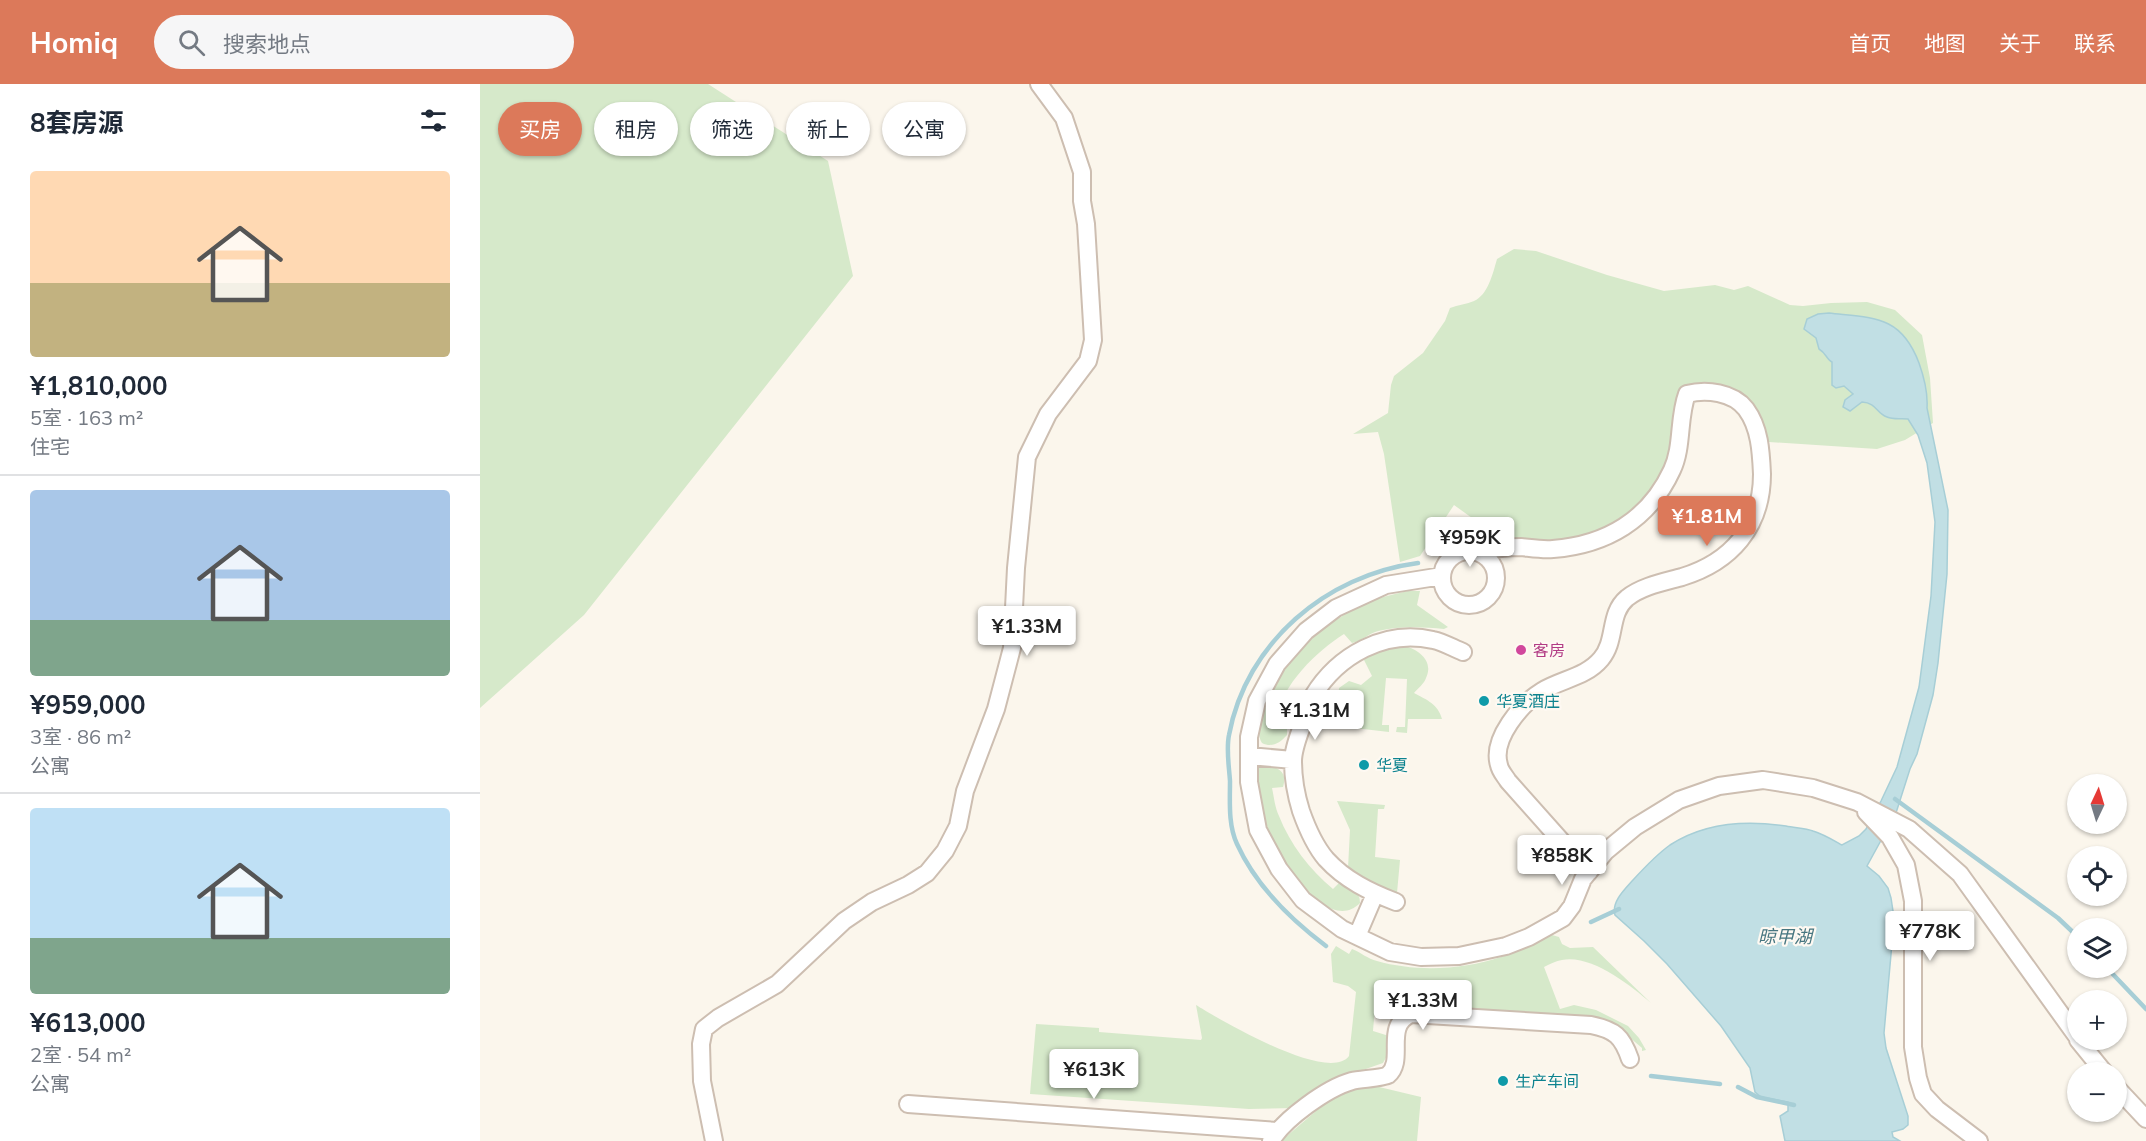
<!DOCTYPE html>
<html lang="zh">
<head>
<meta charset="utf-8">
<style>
  body { margin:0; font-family:Mulish,"Noto Sans SC",sans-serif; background:#f6f6f7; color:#1f2937; height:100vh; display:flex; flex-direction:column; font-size:22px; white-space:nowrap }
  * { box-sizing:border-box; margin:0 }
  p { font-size:20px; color:#747a83 }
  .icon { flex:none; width:33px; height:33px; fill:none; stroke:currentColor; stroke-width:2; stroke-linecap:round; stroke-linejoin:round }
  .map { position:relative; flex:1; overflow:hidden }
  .drawer { display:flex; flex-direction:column; background:#fff; width:480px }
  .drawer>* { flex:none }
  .hud { position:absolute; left:18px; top:18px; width:570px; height:54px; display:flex; gap:12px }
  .needle { width:39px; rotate:4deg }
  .fabs { position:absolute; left:1587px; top:690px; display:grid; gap:12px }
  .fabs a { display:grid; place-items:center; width:60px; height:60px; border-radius:50%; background:#fff; box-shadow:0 2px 4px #0004; font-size:30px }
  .price { position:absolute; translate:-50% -51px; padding:0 14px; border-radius:6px; background:#fff; color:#222; font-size:20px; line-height:39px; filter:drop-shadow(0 2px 3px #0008) }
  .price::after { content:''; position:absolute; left:50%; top:36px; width:18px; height:14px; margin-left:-9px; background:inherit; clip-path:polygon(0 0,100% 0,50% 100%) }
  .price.active { background:#dc795a; color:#fff }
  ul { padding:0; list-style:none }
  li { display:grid; align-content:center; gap:12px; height:318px; padding:0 30px }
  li+li { border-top:2px solid #e0e1e3 }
  li span { display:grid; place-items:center; height:186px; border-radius:6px; color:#555 }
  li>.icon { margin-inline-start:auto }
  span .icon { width:108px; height:108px; fill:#fffc; stroke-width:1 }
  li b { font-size:26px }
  h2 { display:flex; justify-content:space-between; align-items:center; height:72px; padding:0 30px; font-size:26px }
  .tag { padding:0 21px; border-radius:27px; background:#fff; box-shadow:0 2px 4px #0004; font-size:21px; line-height:54px }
  .tag.active { background:#dc795a; color:#fff }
  header { display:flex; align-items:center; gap:36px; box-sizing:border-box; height:84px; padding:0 30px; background:#dc795a; color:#fff }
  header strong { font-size:28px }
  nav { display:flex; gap:33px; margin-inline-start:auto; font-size:21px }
  .search { width:420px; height:54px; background:#f6f6f7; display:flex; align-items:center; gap:15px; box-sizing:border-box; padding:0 21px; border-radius:33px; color:#747a83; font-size:22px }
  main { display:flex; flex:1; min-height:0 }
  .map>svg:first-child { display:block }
  .green { fill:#d6e9ca }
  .water { fill:#c1dfe4; stroke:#a7ced6; stroke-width:1.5 }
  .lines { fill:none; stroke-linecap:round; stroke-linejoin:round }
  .stream { stroke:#a7ced6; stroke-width:4.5 }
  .minor-casing { stroke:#cdbeb1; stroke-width:20 }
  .minor { stroke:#fff; stroke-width:16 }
  .hotel-dot { fill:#d1479c; stroke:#fef9f2; stroke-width:2 }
  .culture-dot { fill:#0f9aa8; stroke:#fef9f2; stroke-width:2 }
  .labels { text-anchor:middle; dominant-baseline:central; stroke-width:4.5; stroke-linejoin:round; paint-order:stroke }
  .hotel-label { font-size:16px; fill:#b23c85; stroke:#fef9f2; text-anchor:start }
  .culture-label { font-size:16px; fill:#0d838f; stroke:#fef9f2; text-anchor:start }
  .water-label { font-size:18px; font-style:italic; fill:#477680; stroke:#fef9f2 }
</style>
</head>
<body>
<header>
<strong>Homiq</strong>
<div class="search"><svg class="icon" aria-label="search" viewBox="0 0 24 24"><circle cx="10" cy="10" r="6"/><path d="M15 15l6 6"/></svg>搜索地点</div>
<nav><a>首页</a><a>地图</a><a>关于</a><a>联系</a></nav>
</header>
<main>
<section class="drawer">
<h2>8套房源<svg class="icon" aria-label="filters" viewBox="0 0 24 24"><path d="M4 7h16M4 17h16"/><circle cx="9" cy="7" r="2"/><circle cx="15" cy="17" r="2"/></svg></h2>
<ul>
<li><span style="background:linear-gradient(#ffd9b3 60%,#c2b280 0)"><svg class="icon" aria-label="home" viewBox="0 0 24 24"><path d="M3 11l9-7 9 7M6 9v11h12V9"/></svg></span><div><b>¥1,810,000</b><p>5室 · 163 m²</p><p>住宅</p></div></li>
<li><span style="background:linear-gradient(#a9c7e8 70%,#7fa58c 0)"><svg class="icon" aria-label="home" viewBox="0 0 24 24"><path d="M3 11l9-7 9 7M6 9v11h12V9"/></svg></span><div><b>¥959,000</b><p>3室 · 86 m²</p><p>公寓</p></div></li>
<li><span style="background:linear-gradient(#bfe0f5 70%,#7fa58c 0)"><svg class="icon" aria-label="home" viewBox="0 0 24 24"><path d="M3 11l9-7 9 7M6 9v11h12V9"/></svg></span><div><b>¥613,000</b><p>2室 · 54 m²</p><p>公寓</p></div></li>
</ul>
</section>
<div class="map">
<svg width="1666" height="1057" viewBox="0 0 1666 1057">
  <rect width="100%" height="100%" fill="#fbf6ec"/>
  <!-- green -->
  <path class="green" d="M0,0h228l120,77 25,115 -269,339 -104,93z
    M1034,165l22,2 71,24 57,16 51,-6 19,5 14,-4 42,19 13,1 28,-3 36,-1 28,8 27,25 8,43 3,45 -28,17 -28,9 -108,-7 -5,-2c-18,-40 -24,-62 -74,-54l-16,67 -13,25 -26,33 -35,19 -31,11h-65l-50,-36 -34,51 -20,6 -16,-108 -6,-22 -25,2 35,-21 3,-28 3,-9 29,-23 22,-32 5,-13c8,-3 17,-4 24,-7 14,-6 19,-28 23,-42z
    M928,507h12l-3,14 31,22 -4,2c-22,-2 -44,-3 -66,2 -10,3 -16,10 -26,12l-8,-9c-26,16 -64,52 -67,85l10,4v12c-7,8 -15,13 -25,8 -7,-10 1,-29 5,-39 7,-14 13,-28 22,-41 17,-23 53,-50 79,-61 13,-5 27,-8 40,-11z
    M925,562c14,4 29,15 21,32 -2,6 -8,10 -12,15 13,7 24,11 28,26h-34l-1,14 -11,-1 1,-5h8l2,-48 -21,-1 -4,47h7v7l-52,-6 -2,-3 7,-17 -4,-6 1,-12 10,-7 12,4 11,-9 -8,-16c13,-11 24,-13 41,-14z
    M779,680c14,2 30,4 24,23l-11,1c2,9 3,20 7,28 11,28 31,54 54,73l8,-8c10,6 19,10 19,22 -42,43 -120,-100 -101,-139z
    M857,717l48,4 -1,4h-6l-3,48 25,3 -3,33 -28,-10 -21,-15 2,-38z
    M1072,851l7,2 3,7 8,4 23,-1 58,56c-21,-18 -60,-49 -89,-43 -6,1 -12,4 -18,7l16,42 14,-4 22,5 32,16 11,12 7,12 -4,1v-3l-21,-18 -198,-21 -1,-11 -46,-3 -3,36 16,5 -1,18 -5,9 -46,16 -42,29 -46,1 -219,-15 6,-70 63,4v4l102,8 1,-2 -6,-33c23,14 132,79 153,51l7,-64 -8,-6 -15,-4 -2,-28 5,-8 13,8 3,-5c8,3 16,10 25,12 38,11 86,9 124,-4 17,-5 34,-15 51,-22z
    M895,1002l46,11 -4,44h-136l49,-42 24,-12z"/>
  <!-- water -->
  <path class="water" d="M1349,229c44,5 72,2 90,50 5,14 9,30 8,45l21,102 -1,64 -9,89 -5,32 -16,59 -7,15 -14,44 -29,53 12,10 9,12 3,10 2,13 -1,32 -8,90 2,15 22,68v9l-5,4 -11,3 1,5 7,4h-115l-5,-25 8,-5v-9l-27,-5 -6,-5 -5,-24 -29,-42 -54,-62 -23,-23 -29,-26c-4,-13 10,-26 18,-35 11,-12 23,-25 37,-35 35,-23 76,-25 116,-19 9,2 19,2 27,5 10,3 20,9 29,14l17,-9 7,-7 15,-28 16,-34 22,-80 12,-91 4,-74 -8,-59 -9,-28 -10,-16c-7,-1 -14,1 -21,-2 -11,-4 -10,-14 -25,-15l-12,9 -7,-4 2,-7 8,-6 -9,-8 -8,2 -4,-3v-23c-5,-2 -6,-9 -13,-13l-3,-11 -12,-9 3,-10 11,-5z"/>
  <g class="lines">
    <!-- stream -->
    <path class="stream" d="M1415,715l163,119 20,19
      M1111,838l28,-13
      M846,862c-36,-27 -70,-60 -89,-102 -9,-19 -7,-43 -7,-63 -1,-15 -4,-32 -1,-46 17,-92 97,-160 189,-172
      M1627,884l39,41
      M1171,992l69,8
      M1258,1003l19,10 37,8"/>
    <!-- minor casing -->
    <g class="minor-casing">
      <path id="minor" d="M995,467c15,-2 30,-4 46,-4 10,1 21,3 32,2 53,-4 96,-29 119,-79 11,-23 6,-52 15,-76 19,-5 46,-2 59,15 14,19 15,43 16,65 0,53 -31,88 -80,103 -18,5 -40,9 -55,21 -19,16 -10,42 -26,61 -15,18 -39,20 -59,32 -21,13 -51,48 -43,74 1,6 6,11 9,16l81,91
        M962 494a27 27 0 1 1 54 0a27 27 0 1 1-54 0Z
        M962,492l-56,9 -50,23 -30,23 -29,33 -20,37 -8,36v45l9,48 21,39 24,31 39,29 48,23 31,5 38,-1 47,-10 23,-9 34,-19 9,-12 11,-27 23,-28 29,-24 44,-27 40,-14 44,-6 50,8 44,14 52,27 51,45 118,164
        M769,672l44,4
        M1386,728l24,25 16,28 7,36v146l5,31 5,16 14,15 42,32
        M916,818c-26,-10 -51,-22 -70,-43 -12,-14 -19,-31 -25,-48 -5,-16 -8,-33 -8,-50 0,-11 5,-24 9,-35 3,-10 5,-21 11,-30 25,-41 72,-67 120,-56 10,2 20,8 30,12
        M877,852l18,-42
        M1598,956l26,32
        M1636,1003l30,32
        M428,1020l369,27
        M234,1057l-12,-60 -1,-37 3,-15 14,-11 59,-34 67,-63 28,-19 36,-17 19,-12 18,-22 13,-25 7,-35 31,-82 16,-61 4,-80 11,-111 21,-43 40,-53 5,-21 -7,-116 -4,-23v-29l-18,-54 -25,-34
        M791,1057c13,-22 56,-53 81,-60 8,-2 31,-3 36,-6 18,-15 -5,-49 23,-61l180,11c24,5 31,11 39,34"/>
    </g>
    <!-- minor -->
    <use href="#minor" class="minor"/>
  </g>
  <!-- markers -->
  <circle class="hotel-dot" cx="1041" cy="566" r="6"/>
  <g class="culture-dot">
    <circle cx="1004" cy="617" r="6"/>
    <circle cx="884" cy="681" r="6"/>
    <circle cx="1023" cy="997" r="6"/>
  </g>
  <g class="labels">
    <!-- hotel labels -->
    <g class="hotel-label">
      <text x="1053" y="566">客房</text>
    </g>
    <!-- culture labels -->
    <g class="culture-label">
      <text x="1016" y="617">华夏酒庄</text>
      <text x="896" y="681">华夏</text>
      <text x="1035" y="997">生产车间</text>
    </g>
    <!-- water labels -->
    <g class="water-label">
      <text x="1305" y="852">晾甲湖</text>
    </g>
  </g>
</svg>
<div class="fabs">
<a><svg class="needle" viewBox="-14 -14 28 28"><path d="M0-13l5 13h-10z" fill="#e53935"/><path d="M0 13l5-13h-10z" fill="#747a83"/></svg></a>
<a><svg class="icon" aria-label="locate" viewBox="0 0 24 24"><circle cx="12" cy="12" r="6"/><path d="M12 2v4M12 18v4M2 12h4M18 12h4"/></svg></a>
<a><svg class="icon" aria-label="layers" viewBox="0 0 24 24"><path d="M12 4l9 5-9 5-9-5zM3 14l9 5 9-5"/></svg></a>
<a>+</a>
<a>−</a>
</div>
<b class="price active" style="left:1227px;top:463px">¥1.81M</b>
<b class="price" style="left:990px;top:484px">¥959K</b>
<b class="price" style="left:547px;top:573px">¥1.33M</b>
<b class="price" style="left:835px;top:657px">¥1.31M</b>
<b class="price" style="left:1082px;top:802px">¥858K</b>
<b class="price" style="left:1450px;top:878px">¥778K</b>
<b class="price" style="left:943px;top:947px">¥1.33M</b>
<b class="price" style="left:614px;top:1016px">¥613K</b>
<div class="hud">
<a class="tag active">买房</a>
<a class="tag">租房</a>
<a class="tag">筛选</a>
<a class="tag">新上</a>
<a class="tag">公寓</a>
</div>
</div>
</main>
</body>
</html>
